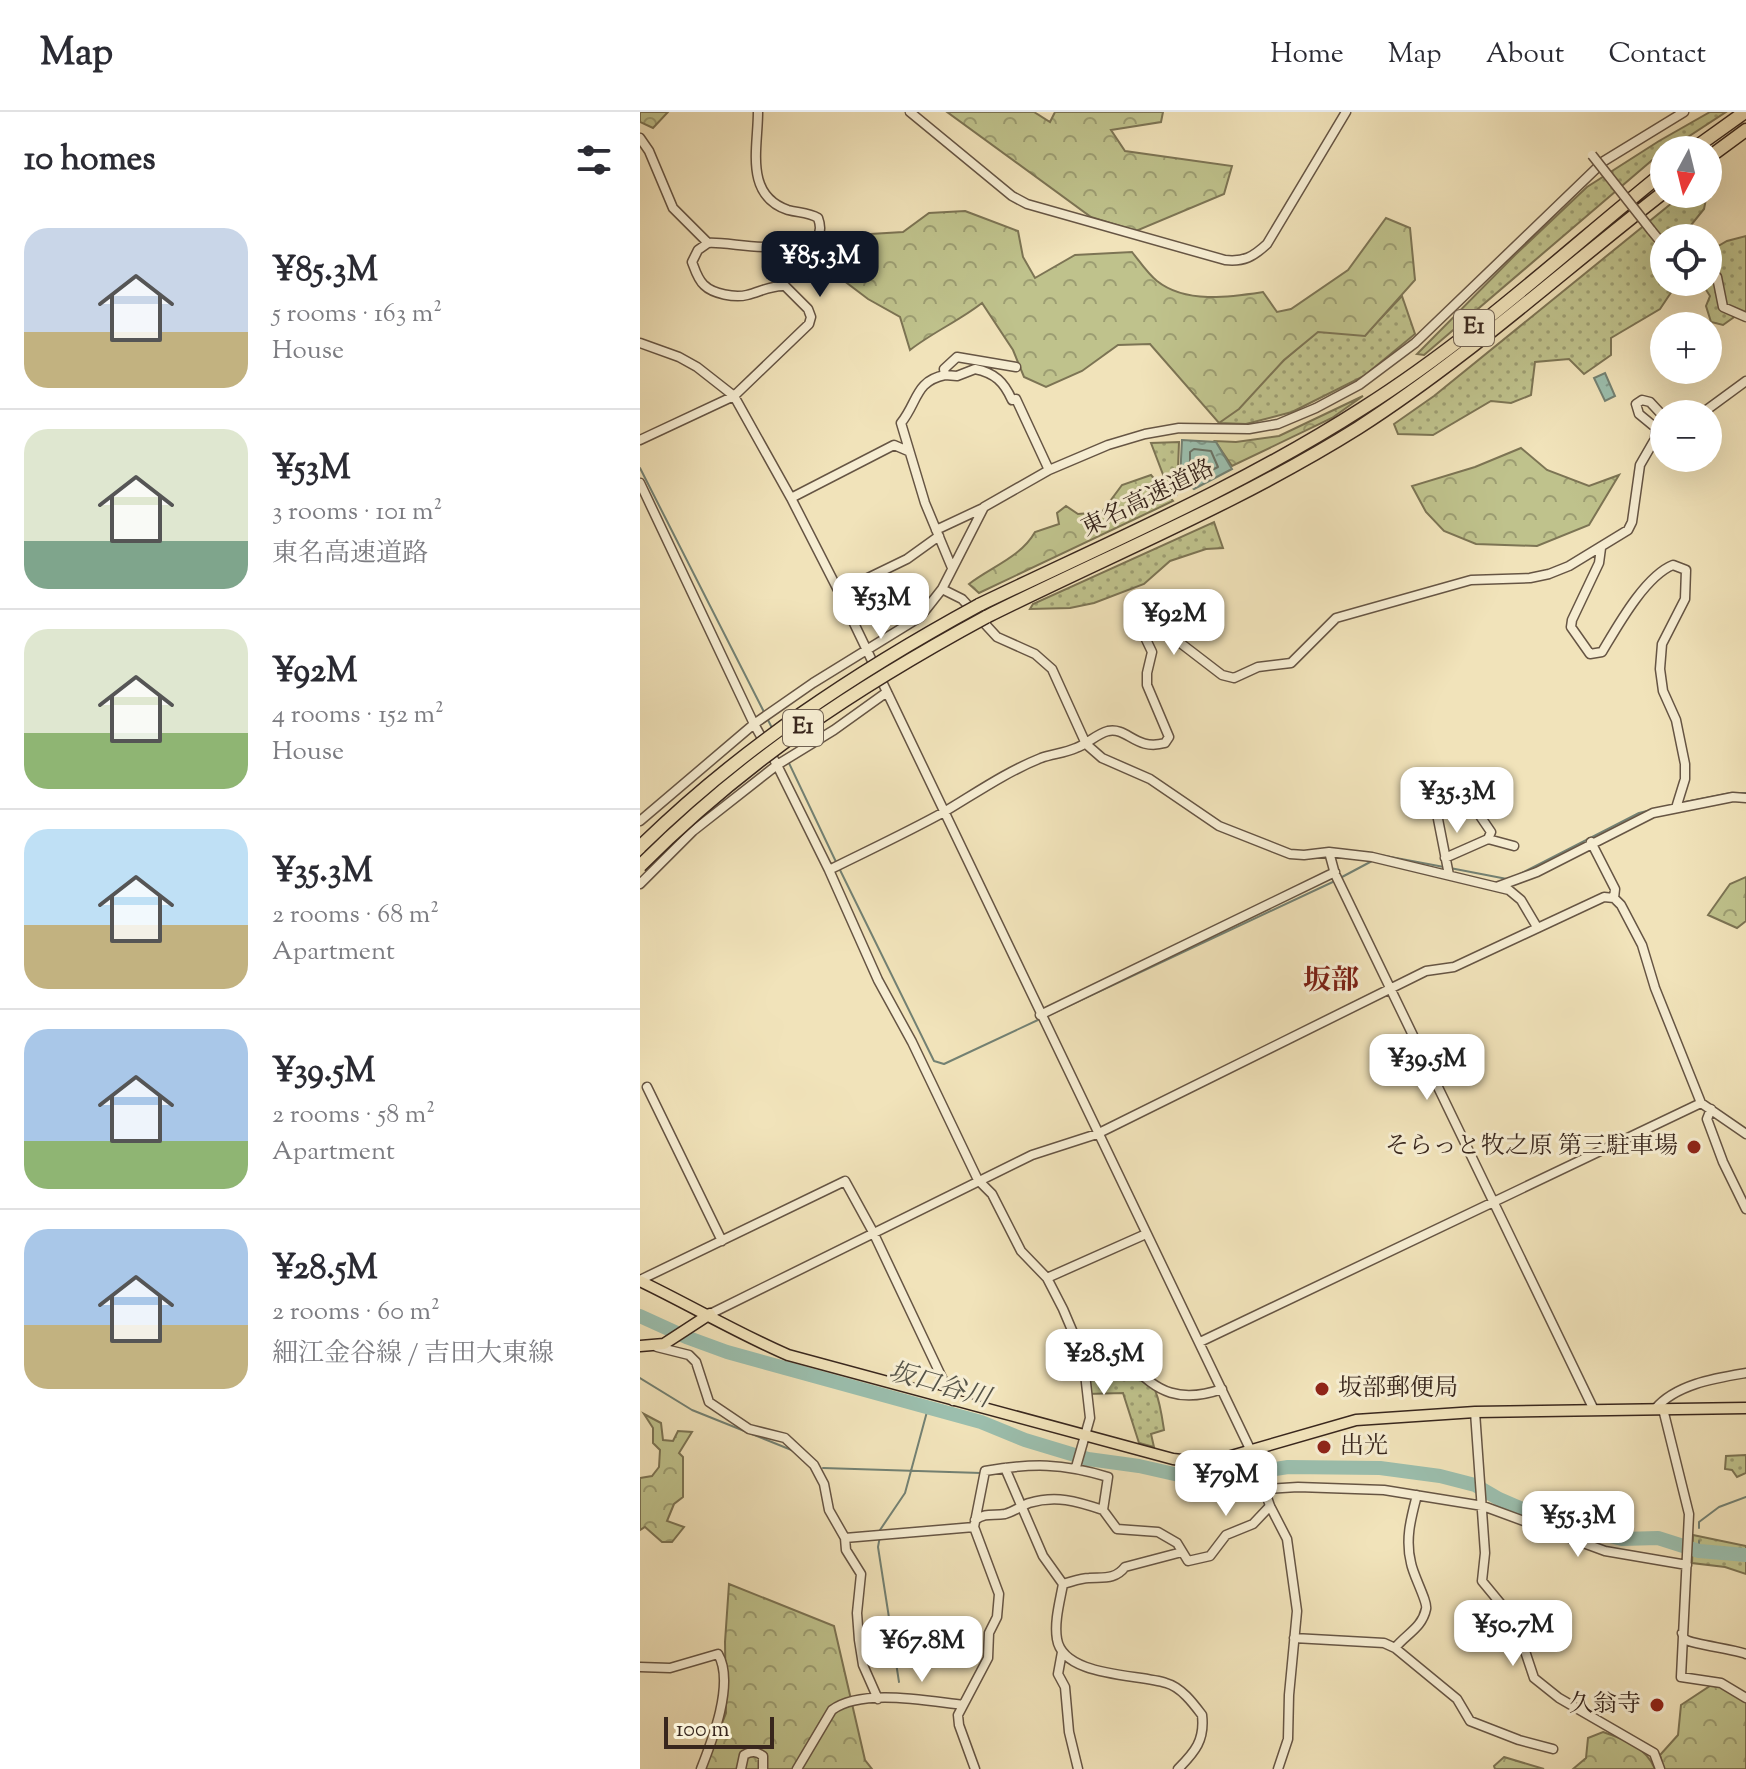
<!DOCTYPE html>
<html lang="en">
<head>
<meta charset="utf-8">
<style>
  body { margin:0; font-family:"Sorts Mill Goudy","Noto Serif JP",serif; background:#f7f7f7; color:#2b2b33; height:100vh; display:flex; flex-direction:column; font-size:30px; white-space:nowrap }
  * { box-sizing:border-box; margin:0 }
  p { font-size:26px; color:#7c7c81 }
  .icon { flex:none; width:44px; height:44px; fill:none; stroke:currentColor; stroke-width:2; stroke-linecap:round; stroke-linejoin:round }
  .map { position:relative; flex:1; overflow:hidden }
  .drawer { display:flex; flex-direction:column; background:#fff; width:640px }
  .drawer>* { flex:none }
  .needle { width:52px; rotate:187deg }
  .fabs { position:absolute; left:1010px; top:24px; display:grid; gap:16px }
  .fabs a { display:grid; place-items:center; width:72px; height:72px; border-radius:50%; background:#fff; box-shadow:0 8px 32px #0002; font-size:40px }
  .scale { position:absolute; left:24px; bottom:20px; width:110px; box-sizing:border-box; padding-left:8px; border:4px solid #38261d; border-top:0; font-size:22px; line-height:28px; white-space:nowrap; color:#38261d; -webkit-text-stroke:6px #f6edd2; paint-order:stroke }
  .price { position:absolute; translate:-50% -68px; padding:0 18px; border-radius:16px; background:#fff; color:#222; font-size:26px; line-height:52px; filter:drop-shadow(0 2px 4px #0008) }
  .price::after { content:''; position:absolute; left:50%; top:48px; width:24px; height:18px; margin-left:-12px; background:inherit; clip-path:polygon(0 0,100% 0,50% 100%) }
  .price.on { background:#111827; color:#fff }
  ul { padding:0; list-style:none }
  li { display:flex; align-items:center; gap:24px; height:200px; padding:0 24px }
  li+li { border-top:2px solid #e1e1e2 }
  li span { display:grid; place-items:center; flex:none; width:224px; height:160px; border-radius:24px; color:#555 }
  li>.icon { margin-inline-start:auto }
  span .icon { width:96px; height:96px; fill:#fffc; stroke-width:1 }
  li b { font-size:34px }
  h2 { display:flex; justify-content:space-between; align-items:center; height:96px; padding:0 24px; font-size:34px }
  header { display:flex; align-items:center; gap:48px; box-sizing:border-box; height:112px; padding:0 40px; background:#fff; border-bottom:2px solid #e1e1e2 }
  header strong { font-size:38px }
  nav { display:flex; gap:44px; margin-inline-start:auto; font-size:28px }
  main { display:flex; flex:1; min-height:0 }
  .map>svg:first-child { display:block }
  .grass { fill:url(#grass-dots); stroke:#7c7454; stroke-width:2 }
  .forest { fill:url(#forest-crowns); stroke:#7c7454; stroke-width:2 }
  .water { fill:url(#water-ripples); stroke:#738173; stroke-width:2 }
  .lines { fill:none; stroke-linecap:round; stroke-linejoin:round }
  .shore { stroke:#6a7265; stroke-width:2 }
  .stream { stroke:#738173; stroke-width:2 }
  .river { stroke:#9bbead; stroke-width:14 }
  .minor-casing { stroke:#654; stroke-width:11 }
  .major-casing { stroke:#38261d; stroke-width:13 }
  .highway-casing { stroke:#38261d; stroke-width:15 }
  .minor { stroke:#f6edd2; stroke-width:8 }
  .major { stroke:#f1e3ba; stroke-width:10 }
  .highway { stroke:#f1e3ba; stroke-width:12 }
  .minor-bridge-casing { stroke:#654; stroke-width:11; stroke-linecap:butt }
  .highway-bridge-casing { stroke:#38261d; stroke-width:15; stroke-linecap:butt }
  .minor-bridge { stroke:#f6edd2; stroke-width:8 }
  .highway-bridge { stroke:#f1e3ba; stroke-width:12 }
  .poi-dot { fill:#8f2418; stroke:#f6edd2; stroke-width:3 }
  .labels { text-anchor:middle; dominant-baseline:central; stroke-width:6; stroke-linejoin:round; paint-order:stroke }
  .shield { fill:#f6edd2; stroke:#716253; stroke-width:2 }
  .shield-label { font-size:22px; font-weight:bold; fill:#38261d }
  .street-label { font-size:24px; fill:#38261d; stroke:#f6edd2 }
  .poi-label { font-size:24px; fill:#38261d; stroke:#f6edd2; text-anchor:end }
  .water-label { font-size:26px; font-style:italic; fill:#565448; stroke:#f6edd2 }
  .quarter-label { font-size:28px; font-weight:bold; fill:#7a1f14; stroke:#f6edd2 }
</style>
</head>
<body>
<header>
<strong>Map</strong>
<nav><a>Home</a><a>Map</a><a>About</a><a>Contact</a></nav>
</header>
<main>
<section class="drawer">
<h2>10 homes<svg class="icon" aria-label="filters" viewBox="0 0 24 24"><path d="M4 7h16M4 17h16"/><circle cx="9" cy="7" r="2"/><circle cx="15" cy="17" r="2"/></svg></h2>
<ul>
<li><span style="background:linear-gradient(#c9d6e8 65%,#c2b280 0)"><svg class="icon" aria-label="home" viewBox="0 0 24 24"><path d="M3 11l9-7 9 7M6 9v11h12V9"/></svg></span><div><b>¥85.3M</b><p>5 rooms · 163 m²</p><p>House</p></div></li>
<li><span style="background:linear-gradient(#dfe7d0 70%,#7fa58c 0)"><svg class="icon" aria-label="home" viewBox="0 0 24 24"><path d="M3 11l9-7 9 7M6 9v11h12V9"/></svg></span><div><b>¥53M</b><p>3 rooms · 101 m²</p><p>東名高速道路</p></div></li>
<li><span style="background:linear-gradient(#dfe7d0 65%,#8fb573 0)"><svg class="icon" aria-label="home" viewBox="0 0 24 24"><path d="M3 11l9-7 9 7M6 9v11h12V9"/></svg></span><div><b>¥92M</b><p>4 rooms · 152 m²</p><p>House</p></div></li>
<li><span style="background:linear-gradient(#bfe0f5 60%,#c2b280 0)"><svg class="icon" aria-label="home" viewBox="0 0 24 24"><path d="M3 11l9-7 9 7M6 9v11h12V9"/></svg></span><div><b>¥35.3M</b><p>2 rooms · 68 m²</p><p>Apartment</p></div></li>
<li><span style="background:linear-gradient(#a9c7e8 70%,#8fb573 0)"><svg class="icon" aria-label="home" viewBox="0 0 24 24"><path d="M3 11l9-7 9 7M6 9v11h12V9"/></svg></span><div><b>¥39.5M</b><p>2 rooms · 58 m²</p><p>Apartment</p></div></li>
<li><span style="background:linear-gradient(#a9c7e8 60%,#c2b280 0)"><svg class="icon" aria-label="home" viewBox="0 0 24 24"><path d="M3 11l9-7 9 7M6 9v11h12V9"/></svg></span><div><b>¥28.5M</b><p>2 rooms · 60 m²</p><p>細江金谷線 / 吉田大東線</p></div></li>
</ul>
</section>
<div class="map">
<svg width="1106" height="1657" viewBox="0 0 1106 1657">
  <defs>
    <pattern id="grass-dots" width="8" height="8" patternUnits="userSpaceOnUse" patternTransform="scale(2)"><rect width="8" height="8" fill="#bfc28c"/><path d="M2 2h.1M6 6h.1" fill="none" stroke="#9c9d72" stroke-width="1.8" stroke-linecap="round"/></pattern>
    <pattern id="forest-crowns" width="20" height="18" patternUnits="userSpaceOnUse" patternTransform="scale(2)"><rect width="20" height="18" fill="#bfc28c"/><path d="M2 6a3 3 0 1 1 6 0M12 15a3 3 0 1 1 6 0" fill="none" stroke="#9c9d72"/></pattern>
    <pattern id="water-ripples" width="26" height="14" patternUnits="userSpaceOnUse" patternTransform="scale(2)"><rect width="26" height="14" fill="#9bbead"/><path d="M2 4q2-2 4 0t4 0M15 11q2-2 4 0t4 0" fill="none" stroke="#7f9a8c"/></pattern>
  </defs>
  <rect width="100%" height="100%" fill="#f1e3ba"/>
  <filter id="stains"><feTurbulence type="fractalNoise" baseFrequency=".0025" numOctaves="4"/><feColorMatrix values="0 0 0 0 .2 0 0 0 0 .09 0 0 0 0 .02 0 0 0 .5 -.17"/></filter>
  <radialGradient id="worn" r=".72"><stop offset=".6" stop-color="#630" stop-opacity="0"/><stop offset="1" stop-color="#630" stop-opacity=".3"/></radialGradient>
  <!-- grass -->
  <path class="grass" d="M1070,0h16l-58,38h-4l-240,205 -7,-1 98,-99 72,-68 72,-46z
    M1043,82h24l-3,15 -21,26 1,3h-20v44h14l-18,27 -49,29v17l-27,19 -15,-15 -34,3 -4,33 -20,8 -20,-2 -58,34 -35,-1 -4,-10 40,-28z
    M1106,124v80l-9,-1 -14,10 -12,-3 -5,-16 4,-10 -7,-11 -11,-3h16v-30l19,-11z
    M762,184l13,38 -51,42 -72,36 -46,12 -27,-1 65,-63 34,-29 47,4z
    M539,330l-2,52 -10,-9 -16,-42z
    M574,410l9,26 -17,1 -36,12 -26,23 -50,19 -24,5 -40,1 3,-5z
    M445,1246c12,1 35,-2 45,4 27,15 30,41 34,68l-13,4 3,13 -15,-4 -16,-50 -36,1z
    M1106,1343v18l-9,4 -5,-7 -7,-1 1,-13z
    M1053,1423l53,11v28l-21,-7 -33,-4z"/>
  <!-- forest -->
  <path class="forest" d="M0,0h28l-15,16 -13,-6z
    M307,0h87l16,10 5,-10h108l-2,10 -50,8 14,21 107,15 -8,28 -88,37 -45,-14z
    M325,99l53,20 5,26 12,21 40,-23 57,-3c8,10 16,22 25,29 29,23 73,16 106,11l14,20 14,-3 57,-39 38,-52 24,10 5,52 -50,56 -47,-4 -34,28 -45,49 -20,14 -69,-79 -32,1 -36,26 -36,16 -22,-10 -11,-27 -31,-47c-23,18 -49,29 -72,47l-10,-33 -32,-18 -29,-22v-27l15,-15 49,-3 26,-19z
    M723,284l-31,22 -100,48 -17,-25 21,1 43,-6z
    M881,336l26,22 42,16 30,-11 -30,50 -52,21 -61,-2 -32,-13 -18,-19 -14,-26 63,-19z
    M511,363l22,26 -194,92 -10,-9c22,-17 52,-27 66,-52l24,-8 -2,-11 9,-7 12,8 24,-2 20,-27z
    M1106,765v44l-9,7 -29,-13 22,-31z
    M4,1302l17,9 2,17 10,1 5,-10 14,1 -13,21 4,4v40l-9,7 -7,17 17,6 -12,15h-10l-17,-15 -5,3v-52l12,-2 7,-9 1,-17 -7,-7v-15z
    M89,1472l105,42 31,134 7,9h-168l22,-56 -1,-71z
    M1076,1570l30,18v69h-82l-4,-14 18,-20 3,-30z
    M963,1620c21,7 43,15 52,37h-82l13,-11 2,-20z
    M864,1645l40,12h-49l-1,-3z"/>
  <!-- water -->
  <path class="water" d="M965,261l10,23 -10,5 -11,-23z
    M542,328l34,2 16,27 -38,20 -14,-10z"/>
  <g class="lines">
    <!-- shore -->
    <path class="shore" d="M554,337l17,2 7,16 -22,11 -6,-2v-24z"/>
    <!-- stream -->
    <path class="stream" d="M0,356l124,244
      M127,606l6,12
      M148,649l49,103
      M1040,691l51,-10h15
      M740,743l64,12
      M810,756l57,11
      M200,758l94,191 10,3 96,-45
      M880,762l119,-61 12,-3
      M702,765l30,-16
      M409,903l288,-135
      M0,1266l52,32 102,41
      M447,1352l1,-5
      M183,1356l158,5
      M1059,1416v-6l20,-15 27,-10
      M240,1418l25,-37 23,-85
      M240,1424l-2,11 21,135
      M1059,1429v10"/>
    <!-- river -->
    <path class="river" d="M0,1204l46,21 41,15 254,70 44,18 63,19 51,7 53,12h27l69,-11 92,1 60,8 35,9 24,14 47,20 37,10 39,10 36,-1 41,13 47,4"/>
    <!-- minor casing -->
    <g class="minor-casing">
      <path id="minor" d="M270,0l102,84 15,8 198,56c19,2 28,-3 42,-16l79,-132
        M0,26l9,13 24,57 35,35
        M1011,118l13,16
        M1068,156l9,9 6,30 23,10
        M0,231l39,14 18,10 37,29 57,102 48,94 412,859 19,55 17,33 10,72 -8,84 -1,44 -10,30
        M305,263l12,1 18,-7c20,4 29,13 37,31l4,-1 33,71
        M1061,302l45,-33
        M0,328l94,-44 75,-72 2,-7 -3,-8 -23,-23c-14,-1 -25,6 -38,9 -12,3 -34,-1 -43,-10 -6,-5 -9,-15 -12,-23l6,-12 10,-7c20,-3 128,24 110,-25 -10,-6 -19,-5 -30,-8 -44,-15 -30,-62 -30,-98
        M0,371l114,241 23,41 52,105 49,110 34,62 66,138 14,14 29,57 26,27 16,31 20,47 7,62 -14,49
        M151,386l103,-53 14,6
        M296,418l47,-22
        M961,436l-2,15 -27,57 -1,7 19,27 12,-2c15,-25 43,-76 71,-87l13,5 -1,29 -23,45 -2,25 3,22 13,29 9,44v15l-9,29
        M312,456l-27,-65 -24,-80c17,-21 14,-42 44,-48l-1,-6 13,-12 59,10
        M302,477l20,10 35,38 38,17 17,15 34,75 16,14 48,21 69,47 71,28 14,1 25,-3 43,5 137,33 12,10 16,27
        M199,480l68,-33 32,-23
        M797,702l12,61
        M0,709l114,-97 59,-41 107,-66 22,-28 42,-82 65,-37 59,-25 37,-11 34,-6 70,1 29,-5 38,-16 43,-23 56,-42 189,-182 80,-49
        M848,727l26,7
        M951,730l24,47 -1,9 7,7 21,40 13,43 46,115 45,31
        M689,740l6,22 259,536
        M805,746l43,-19 3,-7 -17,-25
        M189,758c38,-19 77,-37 115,-58 32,-19 62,-40 97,-54 11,-4 24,-5 35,-10 12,-4 20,-14 32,-17 20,-4 27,20 57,12l4,-6 -22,-52v-12l5,-21 -9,-19 -1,-7 11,-4 69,53 12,3 24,-11 33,-4 45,-45 135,-38 59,-2 19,-4 20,-8 59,-36 4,-8 8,-57 15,-26 1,-11 -17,-14 -3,-10 6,-4 8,2 14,15
        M0,772l53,-53 84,-66 57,-35 53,-38
        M859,774l38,-14 116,-59 80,-16 13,1
        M400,903l295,-143
        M7,975l75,154
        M1071,997l-4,10 16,43 23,47
        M407,1166l99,-44
        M0,1168l205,-99 28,51 80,169
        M70,1202l322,-159 65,-21 329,-163 28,-4 150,-70 10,1
        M560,1230l501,-239
        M17,1235l32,8 7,7 13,40 40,27 36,9 29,27 10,19 5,26 16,28 1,12 15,24 -4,39 2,27 4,25 15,34
        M443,1244l46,5c27,33 53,42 93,28
        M1015,1297c21,-25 61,-31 91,-36
        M1023,1297l26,105 -8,163 40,6 25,15
        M835,1300l10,141 -3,28 33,40 19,57 25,20 95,55 6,16
        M365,1356l38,88 20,28c-3,17 -9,38 -6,55 6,38 81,35 109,44 15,4 27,20 36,32 3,25 -7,37 -24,54
        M624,1377l34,-2 86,3 99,16 122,45 82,14
        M335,1408c11,-8 18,-4 30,-6 8,-2 16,-8 24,-11 27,-8 47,-2 74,7
        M205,1426l129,-11
        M423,1472c8,-2 18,-6 26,-6 14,-1 26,2 36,-11l57,-15
        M1042,1521c1,2 1,5 3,6 5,5 48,10 61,15
        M654,1526l90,5 11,5 62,51 13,22 49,19 34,9
        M755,1536c11,-14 27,-20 31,-39 2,-7 -13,-34 -15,-46 -6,-24 0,-45 6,-68
        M422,1540l-4,22 7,13 4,45 9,37
        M0,1555l30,1 48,-14c17,29 -6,87 -17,115
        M101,1657l3,-14c8,-4 12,-4 19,1v13
        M157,1657l35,-59c30,-22 95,-9 131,-5
        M335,1657l-16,-44 -1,-10 30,-57 1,-25 8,-16 2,-23 -25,-67 11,-56c47,-8 77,-8 123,6l-5,33 14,19 41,3 19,11 11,18 22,-5 16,-21 27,-11 17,-18"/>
    </g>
    <!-- major casing -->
    <g class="major-casing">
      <path id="major" d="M0,1169c50,24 97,52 148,74l385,104 34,4 149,-43 119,-8 271,-4
        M0,1234l24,-2 46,-30"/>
    </g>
    <!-- highway casing -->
    <g class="highway-casing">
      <path id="highway" d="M1052,38l53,-38
        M1068,46l38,-28
        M339,493c129,-62 263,-119 384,-197 108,-68 202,-156 301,-236
        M346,505c124,-62 254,-115 372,-189 109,-70 204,-157 306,-236"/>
    </g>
    <!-- minor -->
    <use href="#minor" class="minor"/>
    <!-- major -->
    <use href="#major" class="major"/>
    <!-- highway -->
    <use href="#highway" class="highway"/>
    <!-- minor-bridge casing -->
    <g class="minor-bridge-casing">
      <path id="minor-bridge" d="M952,43l59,75"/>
    </g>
    <!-- highway-bridge casing -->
    <g class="highway-bridge-casing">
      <path id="highway-bridge" d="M0,735c101,-99 216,-175 339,-242
        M0,754c106,-106 215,-178 346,-249"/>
    </g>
    <!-- minor-bridge -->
    <use href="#minor-bridge" class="minor-bridge"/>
    <!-- highway-bridge -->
    <use href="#highway-bridge" class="highway-bridge"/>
  </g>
  <!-- markers -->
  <g class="poi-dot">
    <circle cx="1054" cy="1035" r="8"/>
    <circle cx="682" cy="1277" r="8"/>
    <circle cx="684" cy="1335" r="8"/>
    <circle cx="1017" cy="1593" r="8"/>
  </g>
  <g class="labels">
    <!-- shield labels -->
    <g class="shield">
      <rect x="814" y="198" width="40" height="36" rx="6"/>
      <rect x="143" y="598" width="40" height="36" rx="6"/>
    </g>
    <g class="shield-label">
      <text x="834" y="216">E1</text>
      <text x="163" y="616">E1</text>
    </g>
    <!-- street labels -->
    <g class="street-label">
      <text transform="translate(508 387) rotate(-26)">東名高速道路</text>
    </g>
    <!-- poi labels -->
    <g class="poi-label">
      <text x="1038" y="1035">そらっと牧之原 第三駐車場</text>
      <text x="698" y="1277" text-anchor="start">坂部郵便局</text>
      <text x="700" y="1335" text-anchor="start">出光</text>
      <text x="1001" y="1593">久翁寺</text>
    </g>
    <!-- water labels -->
    <g class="water-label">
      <text transform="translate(299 1274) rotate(16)">坂口谷川</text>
    </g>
    <!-- quarter labels -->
    <g class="quarter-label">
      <text x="691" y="870">坂部</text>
    </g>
  </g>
  <rect width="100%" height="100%" filter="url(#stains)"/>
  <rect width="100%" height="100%" fill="url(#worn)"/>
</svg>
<div class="fabs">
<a><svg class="needle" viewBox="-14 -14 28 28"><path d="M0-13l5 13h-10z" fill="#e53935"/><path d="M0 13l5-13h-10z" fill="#7c7c81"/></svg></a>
<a><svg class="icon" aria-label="locate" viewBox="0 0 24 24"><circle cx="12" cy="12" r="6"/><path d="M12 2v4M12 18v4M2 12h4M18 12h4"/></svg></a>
<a>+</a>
<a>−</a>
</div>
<div class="scale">100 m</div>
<b class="price on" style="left:180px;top:187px">¥85.3M</b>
<b class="price" style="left:241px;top:529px">¥53M</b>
<b class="price" style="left:534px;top:545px">¥92M</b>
<b class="price" style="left:817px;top:723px">¥35.3M</b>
<b class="price" style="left:787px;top:990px">¥39.5M</b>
<b class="price" style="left:464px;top:1285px">¥28.5M</b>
<b class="price" style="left:586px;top:1406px">¥79M</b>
<b class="price" style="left:938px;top:1447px">¥55.3M</b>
<b class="price" style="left:873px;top:1556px">¥50.7M</b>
<b class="price" style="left:282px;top:1572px">¥67.8M</b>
</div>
</main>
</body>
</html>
